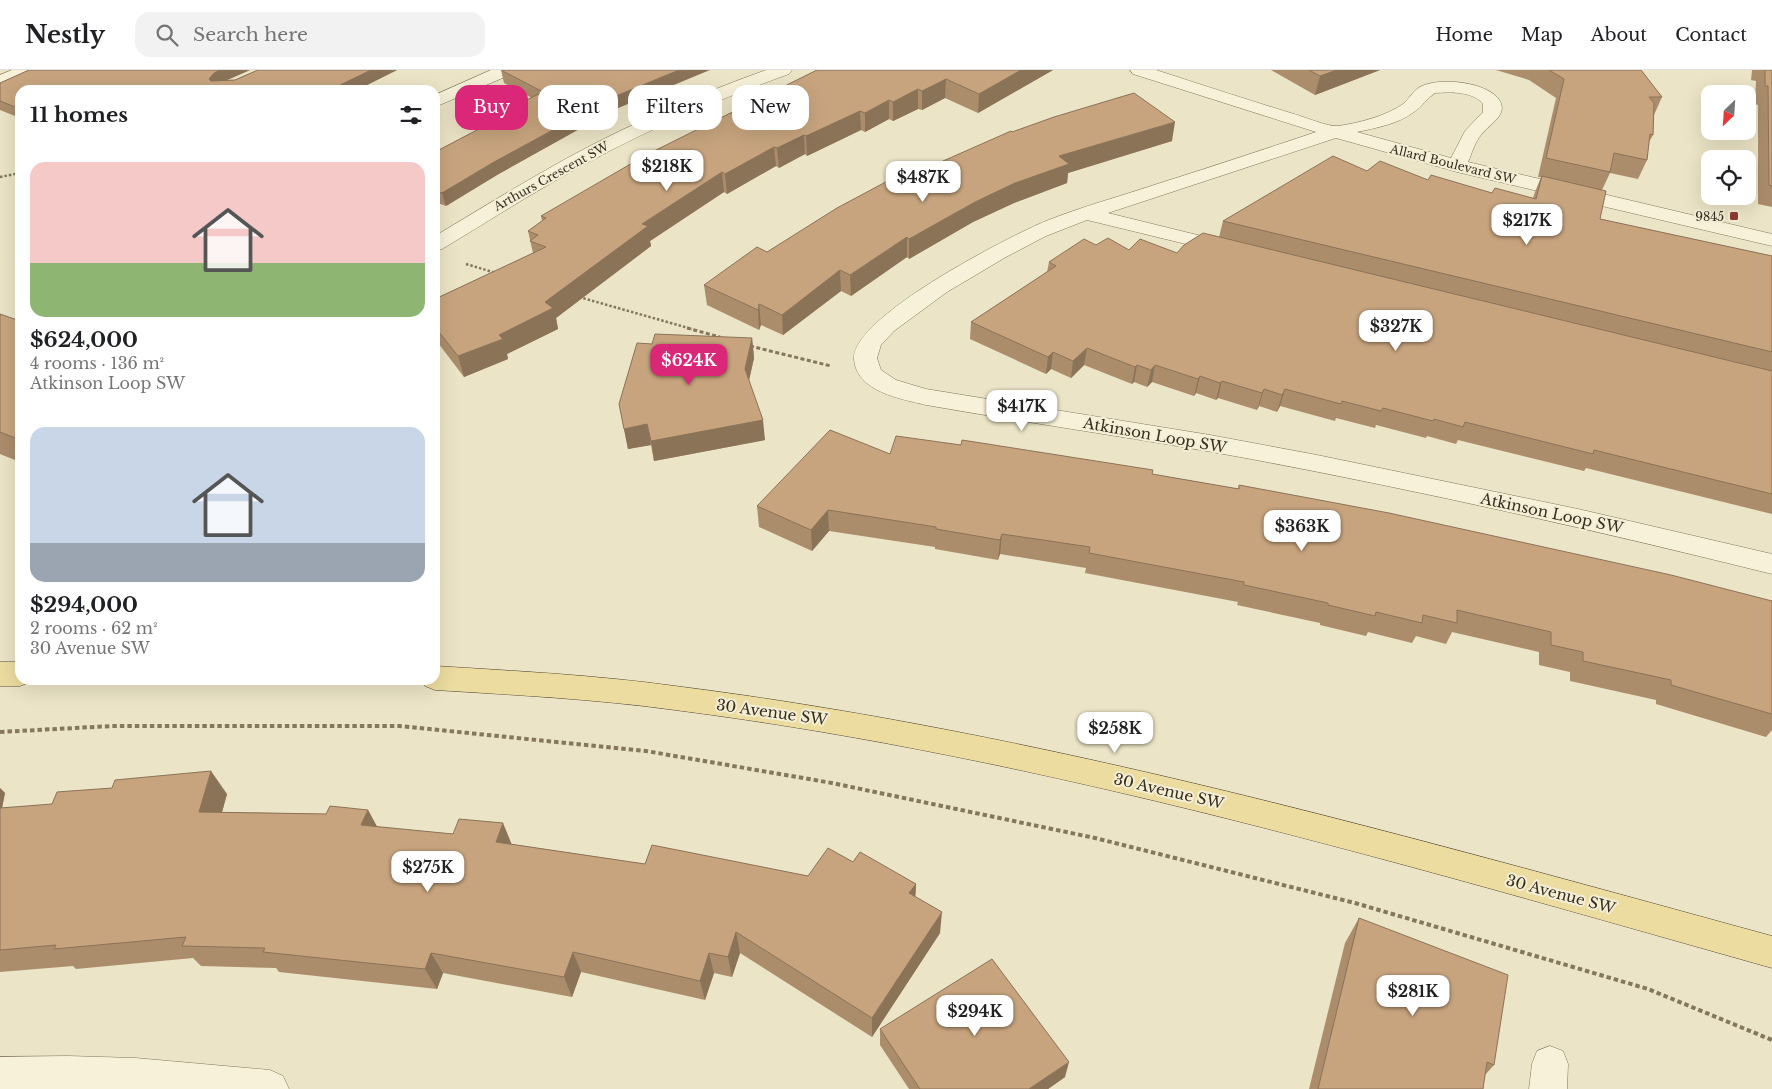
<!DOCTYPE html>
<html lang="en">
<head>
<meta charset="utf-8">
<style>
  body { margin:0; font-family:"Libre Baskerville",serif; background:#f2f2f2; color:#202124; height:100vh; display:flex; flex-direction:column; font-size:19px; white-space:nowrap }
  * { box-sizing:border-box; margin:0 }
  p { font-size:16px; color:#757577 }
  .icon { flex:none; width:28px; height:28px; fill:none; stroke:currentColor; stroke-width:2; stroke-linecap:round; stroke-linejoin:round }
  .map { position:relative; flex:1; overflow:hidden }
  .sheet { position:absolute; left:15px; top:15px; width:425px; height:600px; display:flex; flex-direction:column; background:#fff; border-radius:15px; box-shadow:0 5px 20px #0002 }
  .sheet>* { flex:none }
  .guide { position:absolute; left:455px; top:15px; width:475px; height:45px; display:flex; gap:10px }
  .needle { width:32px; rotate:205deg }
  .buttons { position:absolute; left:1701px; top:15px; display:grid; gap:10px }
  .buttons a { display:grid; place-items:center; width:55px; height:55px; border-radius:10px; background:#fff; box-shadow:0 5px 20px #0002; font-size:25px }
  .price { position:absolute; translate:-50% -42px; padding:0 11px; border-radius:10px; background:#fff; color:#222; font-size:16px; line-height:32px; filter:drop-shadow(0 1px 2px #0008) }
  .price::after { content:''; position:absolute; left:50%; top:30px; width:15px; height:11px; margin-left:-8px; background:inherit; clip-path:polygon(0 0,100% 0,50% 100%) }
  .price.on { background:#db2777; color:#fff }
  ul { padding:0; list-style:none }
  li { display:grid; align-content:center; gap:10px; height:265px; padding:0 15px }
  li span { display:grid; place-items:center; height:155px; border-radius:15px; color:#555 }
  li>.icon { margin-inline-start:auto }
  span .icon { width:90px; height:90px; fill:#fffc; stroke-width:1 }
  li b { font-size:21px }
  h2 { display:flex; justify-content:space-between; align-items:center; height:60px; padding:0 15px; font-size:21px }
  .pill { padding:0 18px; border-radius:15px; background:#fff; box-shadow:0 5px 20px #0002; font-size:18px; line-height:45px }
  .pill.on { background:#db2777; color:#fff }
  header { display:flex; align-items:center; gap:30px; box-sizing:border-box; height:70px; padding:0 25px; background:#fff; border-bottom:1px solid #e0e0e0 }
  header strong { font-size:24px }
  nav { display:flex; gap:28px; margin-inline-start:auto; font-size:18px }
  .search { width:350px; height:45px; background:#f2f2f2; display:flex; align-items:center; gap:12px; box-sizing:border-box; padding:0 18px; border-radius:15px; color:#757577; font-size:19px }
  .map>svg:first-child { display:block }
  .lines { fill:none; stroke-linecap:round; stroke-linejoin:round }
  .minor-casing { stroke:#85775d; stroke-width:1 }
  .major-casing { stroke:#534531; stroke-width:1 }
  .path-far2 { stroke:#85775d; stroke-width:2.5; stroke-dasharray:2.5 2; stroke-linecap:butt }
  .path-far1 { stroke:#85775d; stroke-width:3; stroke-dasharray:4 2.5; stroke-linecap:butt }
  .path { stroke:#85775d; stroke-width:4; stroke-dasharray:4.5 3; stroke-linecap:butt }
  .minor { fill:#f6f1d8; fill-rule:evenodd }
  .major { fill:#ecdca0; fill-rule:evenodd }
  .wall { fill:#ab8d6c }
  .shaded-wall { fill:#8b7358 }
  .building { fill:#c7a47e; stroke:#8b7358 }
  .poi-dot { fill:#903b31; stroke:#f3eed5; stroke-width:2 }
  .labels { text-anchor:middle; dominant-baseline:central; stroke-width:4; stroke-linejoin:round; paint-order:stroke }
  .far-street-label { font-size:12px; fill:#362d1f; stroke:#f3eed5 }
  .far-poi-label { font-size:12px; fill:#362d1f; stroke:#f3eed5; text-anchor:end }
  .street-label { font-size:15px; fill:#362d1f; stroke:#f3eed5 }
</style>
</head>
<body>
<header>
<strong>Nestly</strong>
<div class="search"><svg class="icon" aria-label="search" viewBox="0 0 24 24"><circle cx="10" cy="10" r="6"/><path d="M15 15l6 6"/></svg>Search here</div>
<nav><a>Home</a><a>Map</a><a>About</a><a>Contact</a></nav>
</header>
<div class="map">
<svg width="1772" height="1019" viewBox="0 0 1772 1019">
  <rect width="100%" height="100%" fill="#ebe4c6"/>
  <g class="lines">
    <!-- minor casing -->
    <g class="minor-casing">
      <path id="minor" d="M12,0h24l-3,4 -33,13v-12z
        M491,0h24l-3,4 -77,33v-12z
        M766,0h26l-3,4c-81,29 -161,64 -236,108 -37,21 -74,45 -111,67l-7,2v-15c35,-21 69,-42 104,-62 72,-42 149,-76 227,-104z
        M1130,0h26c46,15 92,30 138,44 11,3 34,13 44,12 21,-3 48,-10 65,-22 7,-6 11,-15 19,-18 19,-9 67,-4 78,15 8,15 -12,24 -19,34 -6,7 -9,18 -13,27l304,72v12l-315,-74 -121,-34 -228,75 126,31 4,4 -4,4 -7,2 -140,-34 -41,16 -40,21 -59,35 -53,39 -13,14 -4,13 4,12 15,10 30,9 284,46 107,20 261,54 194,45v20c-173,-43 -346,-82 -521,-115 -108,-20 -217,-35 -325,-54 -24,-6 -70,-13 -72,-46 -3,-42 156,-123 192,-138 35,-14 72,-24 108,-36 54,-17 108,-35 162,-53l-183,-58zM1435,23c15,-1 38,-2 48,11v8l-18,19 -14,27 -94,-26c19,-4 41,-8 57,-20 8,-5 13,-14 21,-19z
        M1550,976l13,5 5,13 -1,25h-38l3,-25 5,-13z
        M68,986l67,2 135,12 13,6 6,13h-289v-32z"/>
    </g>
    <!-- major casing -->
    <g class="major-casing">
      <path id="major" d="M0,592h20v18h12l-2,2 -10,4h-20z
        M435,596c80,5 160,9 240,20 373,47 735,151 1097,250v32c-362,-102 -723,-210 -1097,-258 -80,-11 -160,-15 -240,-20l-10,-4 -4,-6h14z"/>
    </g>
    <!-- path-far2 -->
    <path class="path-far2" d="M0,107l20,-4
      M466,194l30,9
      M579,227l113,32"/>
    <!-- path-far1 -->
    <path class="path-far1" d="M687,258l33,9
      M750,276l81,20"/>
    <!-- path -->
    <path class="path" d="M0,662l112,-6h287l247,25 186,32 263,55 260,65 293,86 124,51"/>
    <!-- minor -->
    <use href="#minor" class="minor"/>
    <!-- major -->
    <use href="#major" class="major"/>
  </g>
  <!-- wall -->
  <path class="wall" d="M29,0h221l-23,10h8l23,-10h139l-40,20h-337v28l-20,-8v-27z
    M501,0l98,46v2l-102,57 -51,31 -11,-4v-50l80,-42 -1,-4 18,-8 -28,-15z
    M817,0h236l-75,43 -33,-15 -23,12 -4,-1 -25,12 -4,-2 -24,13 -4,-2 -54,26 -2,-2 -26,14 -3,-2 -49,28 -3,-2 -74,49 1,5 -95,72 2,11 -51,25 1,5 -44,18 -29,-38v-40l98,-46 -5,-22 14,-10 -1,-5z
    M1271,0h109l-65,25z
    M1496,0h145l21,27 -8,18 -1,20 -4,7 -2,18 -9,19 -28,-6 -8,17 -2,29 172,37v258l-186,-46 -2,3 -126,-31 -2,4 -29,-8 -1,2 -50,-13 -1,3 -39,-10 -1,3 -55,-15 -3,6 -18,-6 -2,4 -39,-12 -2,2 -20,-7 -2,3 -42,-14 -5,5 -13,-5 -2,2 -48,-19 -13,13 -20,-9 -5,5 -76,-35 1,-17 76,-50 2,-10 47,-17 33,5 48,3 42,-16 4,-16 144,-50 61,9 64,13 41,5 2,-6 6,-15h-3l18,-79 -27,-18z
    M1752,0h20v137l-14,-3v-99l-3,-1 1,-23 -5,-1z
    M1012,62l160,9 -104,32 -1,10 -53,20 -41,19 -64,37 -2,-2 -56,39 -10,-5 -58,44 -22,-10 -2,5 -52,-25 -3,-20 63,-33 133,-72z
    M0,244l20,7v141l-20,-8z
    M752,268l2,20 -5,22 16,60 -111,21 -3,-16 -23,4 -9,-45 33,-60z
    M890,384l262,20 86,15 1,-4 533,116v129l-6,7 -110,-33v-4l-86,-19v-9l-31,-7v-13l-87,-20 -6,12 -30,-8 -4,7 -44,-11 -2,4 -46,-11v-2l-83,-18 1,-3 -153,-29 1,-5 -86,-14 -2,6 -63,-11v-2l-106,-16 -17,20 -53,-24 -2,-21z
    M0,718l5,5 -3,15 225,-14 -5,18 104,2 42,-4 9,17 134,17 134,20 163,12 45,-14 63,22 -1,13 25,36 -68,104 -132,-84 -8,24 -18,-4 -9,27 -124,-28 -9,25 -129,-24 -6,16 -158,-17 -3,-4 -75,-2 -8,-8 -117,11 -3,-3 -73,6z
    M1359,848l135,147 -9,10 -2,14h-174l36,-146z
    M880,959l185,48 -17,12h-139l-29,-44z"/>
  <!-- shaded-wall -->
  <path class="shaded-wall" d="M220,0h30l-32,14 -4,6 -5,-11 5,-6z
    M371,0h26l-40,20h-27z
    M679,0h31l-111,46v2l-102,57 -51,31 -4,-13 52,-31 100,-57z
    M1021,0h32l-75,43 1,-19z
    M1337,0h43l-65,25 5,-19z
    M946,9l-1,19 -23,12v-19z
    M918,19v20l-25,12v-19z
    M889,30v19l-24,13v-19z
    M860,41l1,19 -54,26 -1,-20z
    M1175,52l-3,19 -104,32 -1,10 -53,20 -41,19 -64,37v-20l150,-83z
    M804,65l1,19 -26,14 -2,-20z
    M774,77l2,19 -49,28 -2,-20z
    M722,102l2,20 -74,49 1,5 -95,72 2,11 -51,25 1,5 -44,18 -6,-21 41,-21 46,-33 97,-78z
    M907,167v20l-56,39 -1,-21z
    M840,200l1,21 -58,44 -1,-20z
    M759,234l2,21 -2,5 -1,-20z
    M752,268l2,20 -7,31 -2,-20z
    M1087,278l-3,17 -13,13 2,-17z
    M1053,282l-2,17 -5,5 2,-17z
    M1137,295l-3,17 -2,2 3,-17z
    M1155,295l-3,17 -5,5 4,-17z
    M1200,306l-4,17 -2,3 4,-17z
    M1222,311l-4,17 -2,2 4,-17z
    M1264,319l-5,17 -2,4 5,-17z
    M1285,319l-5,17 -3,6 5,-17z
    M763,350l2,20 -111,21 -3,-20z
    M647,354l4,21 -23,4 -4,-20z
    M828,440l1,21 -17,20 -1,-21z
    M1002,464l-2,20 -2,6 2,-20z
    M211,701l16,23 -11,40 -17,-22z
    M0,718l5,5 -5,25z
    M368,740l12,22 -19,-7z
    M503,753l9,22 -16,-3z
    M916,814l-1,21 -6,-12z
    M942,842l-2,21 -68,104v-19z
    M736,862l4,21 -8,24 -4,-20z
    M573,882l8,20 -9,25 -8,-20z
    M431,883l12,20 -6,16 -12,-20z
    M709,883l5,20 -9,27 -5,-19z
    M1069,992l-4,15 -17,12h-19z"/>
  <!-- building -->
  <path class="building" d="M29,0h191l-6,3 -5,6 2,2 24,-1 23,-10h113l-41,20h-310v19l-20,-8v-18z
    M501,0h178l-85,35 3,1 -103,56 -52,31 -7,-2v-39l84,-44 -5,-2 29,-14z
    M817,0h204l-42,24 -33,-15 -24,12 -4,-2 -25,13 -4,-2 -24,13 -5,-2 -54,25 -2,-1 -27,13 -3,-1 -49,27 -3,-2 -80,52 6,2 -103,76 8,6 -54,27 4,4 -45,17 -23,-29v-28l111,-52 -16,-6 8,-6 -10,-4 18,-13 -5,-2 105,-61z
    M1309,0h28l-17,6z
    M1549,0h92l21,27h-13l5,6 -1,32 -3,-1 -3,26 -33,-7 -4,19 -64,-14 18,-79z
    M1765,0h7v116l-3,-1 -1,-99h-3z
    M1134,23l41,29 -116,34 10,8 -54,19 -40,19 -66,37 -2,-2 -57,38 -10,-5 -58,45 -23,-11 -1,6 -54,-25 53,-38 10,5 70,-44 58,-31 5,3 111,-49 1,1 42,-15z
    M1333,86l34,15 13,-10 48,19 3,-5 61,18 3,-5 41,11 6,-23 64,15 -6,28 172,37v96l-549,-131z
    M1203,163l569,138v123l-178,-44 -1,4 -128,-32 -2,5 -29,-8 -1,2 -50,-13 -2,3 -39,-10 -1,3 -56,-15 -3,6 -18,-6 -2,4 -40,-12 -2,2 -20,-7 -2,3 -43,-14 -4,5 -14,-5 -2,2 -48,-19 -14,13 -20,-9 -5,5 -77,-35 85,-56 -7,-4 35,-23 12,6 12,-7 21,12 11,-11 37,14 7,-8z
    M0,244l20,7v119l-20,-8z
    M655,264l97,4 -7,31 18,51 -112,21 -4,-17 -23,5 -5,-25 18,-61 15,1z
    M830,360l60,24 6,-18 65,9 1,-5 191,30 -1,4 87,15v-4l150,28 282,62 101,26v113l-101,-29v-5l-88,-19v-9l-32,-7v-13l-94,-22v13l-34,-8 -1,8 -46,-11 -1,4 -47,-11v-2l-84,-18v-3l-155,-29 1,-6 -88,-13 -2,6 -64,-11v-2l-108,-17 -17,20 -54,-24z
    M211,701l-12,41 127,2 4,-8 38,4 -7,15 92,9 6,-15 44,4 -7,19 149,22 7,-19 156,31 20,-28 25,14 7,-10 56,32 -7,9 33,19 -70,106 -136,-86 -8,25 -19,-4 -9,28 -127,-29 -9,25 -133,-24 -6,16 -162,-17 2,-4 -83,-2 4,-9 -132,12 2,-4 -56,5v-142l52,-4 5,-12 55,-4 3,-8z
    M1359,848l149,57 -14,90 -7,-3 -4,27h-165z
    M992,889l77,103 -40,27h-109l-40,-60z"/>
  <!-- markers -->
  <rect class="poi-dot" x="1729" y="141" width="10" height="10" rx="2.5"/>
  <g class="labels">
    <!-- far-street labels -->
    <g class="far-street-label">
      <text transform="translate(1453 94) rotate(14)">Allard Boulevard SW</text>
      <text transform="translate(551 106) rotate(-29)">Arthurs Crescent SW</text>
    </g>
    <!-- far-poi labels -->
    <g class="far-poi-label">
      <text x="1724" y="146">9845</text>
    </g>
    <!-- street labels -->
    <g class="street-label">
      <text transform="translate(1155 365) rotate(10)">Atkinson Loop SW</text>
      <text transform="translate(1552 443) rotate(12)">Atkinson Loop SW</text>
      <text transform="translate(772 642) rotate(8)">30 Avenue SW</text>
      <text transform="translate(1169 721) rotate(13)">30 Avenue SW</text>
      <text transform="translate(1561 824) rotate(15)">30 Avenue SW</text>
    </g>
  </g>
</svg>
<div class="buttons">
<a><svg class="needle" viewBox="-14 -14 28 28"><path d="M0-13l5 13h-10z" fill="#e53935"/><path d="M0 13l5-13h-10z" fill="#757577"/></svg></a>
<a><svg class="icon" aria-label="locate" viewBox="0 0 24 24"><circle cx="12" cy="12" r="6"/><path d="M12 2v4M12 18v4M2 12h4M18 12h4"/></svg></a>
</div>
<b class="price" style="left:667px;top:122px">$218K</b>
<b class="price" style="left:923px;top:133px">$487K</b>
<b class="price" style="left:1527px;top:176px">$217K</b>
<b class="price" style="left:1396px;top:282px">$327K</b>
<b class="price on" style="left:689px;top:316px">$624K</b>
<b class="price" style="left:1022px;top:362px">$417K</b>
<b class="price" style="left:1302px;top:482px">$363K</b>
<b class="price" style="left:1115px;top:684px">$258K</b>
<b class="price" style="left:428px;top:823px">$275K</b>
<b class="price" style="left:1413px;top:947px">$281K</b>
<b class="price" style="left:975px;top:967px">$294K</b>
<div class="guide">
<a class="pill on">Buy</a>
<a class="pill">Rent</a>
<a class="pill">Filters</a>
<a class="pill">New</a>
</div>
<section class="sheet">
<h2>11 homes<svg class="icon" aria-label="filters" viewBox="0 0 24 24"><path d="M4 7h16M4 17h16"/><circle cx="9" cy="7" r="2"/><circle cx="15" cy="17" r="2"/></svg></h2>
<ul>
<li><span style="background:linear-gradient(#f6c9c9 65%,#8fb573 0)"><svg class="icon" aria-label="home" viewBox="0 0 24 24"><path d="M3 11l9-7 9 7M6 9v11h12V9"/></svg></span><div><b>$624,000</b><p>4 rooms · 136 m²</p><p>Atkinson Loop SW</p></div></li>
<li><span style="background:linear-gradient(#c9d6e8 75%,#9aa5b1 0)"><svg class="icon" aria-label="home" viewBox="0 0 24 24"><path d="M3 11l9-7 9 7M6 9v11h12V9"/></svg></span><div><b>$294,000</b><p>2 rooms · 62 m²</p><p>30 Avenue SW</p></div></li>
</ul>
</section>
</div>
</body>
</html>
